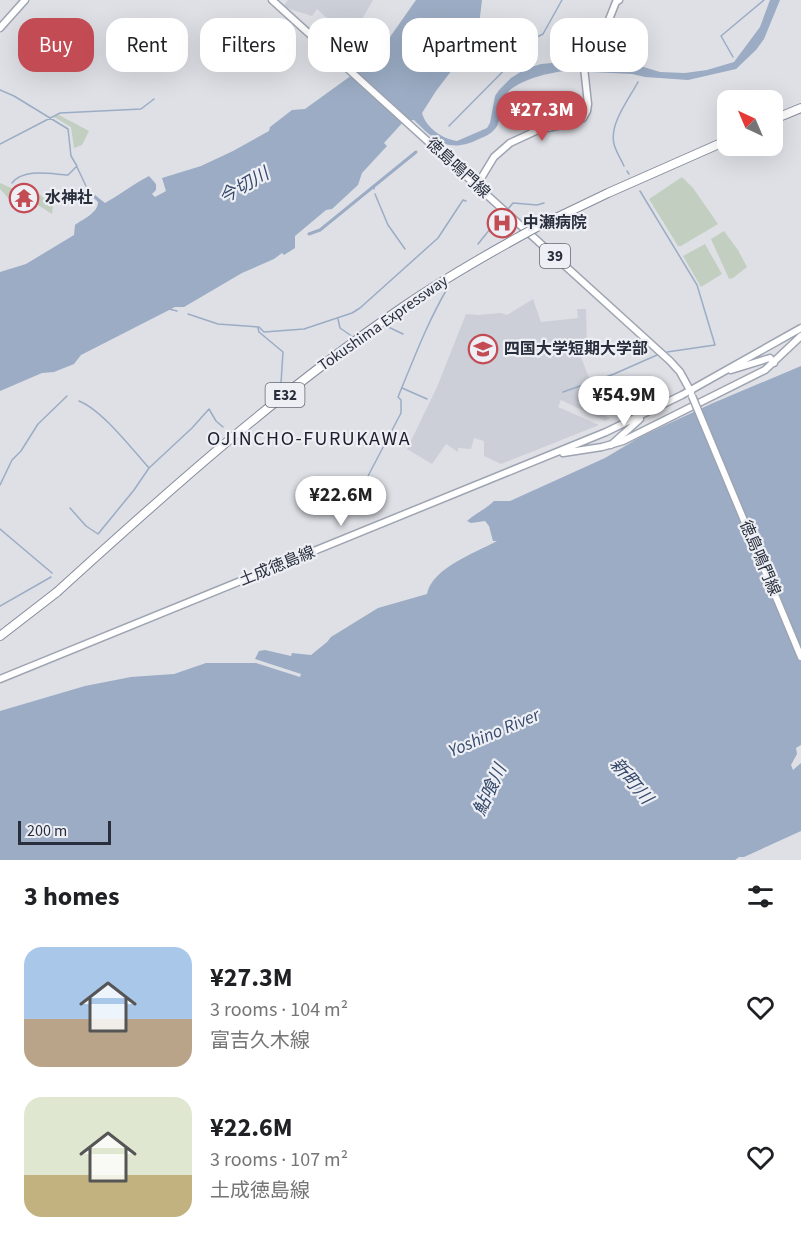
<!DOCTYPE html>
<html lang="en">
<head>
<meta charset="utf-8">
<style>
  body { margin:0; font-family:"Source Sans 3","Noto Sans JP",sans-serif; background:#f6f6f6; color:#202124; height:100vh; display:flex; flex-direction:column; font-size:22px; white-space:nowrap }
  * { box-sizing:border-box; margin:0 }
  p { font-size:20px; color:#757577 }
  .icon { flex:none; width:33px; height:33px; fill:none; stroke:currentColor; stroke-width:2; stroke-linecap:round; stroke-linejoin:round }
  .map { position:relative; height:860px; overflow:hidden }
  .side { display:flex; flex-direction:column; background:#fff; flex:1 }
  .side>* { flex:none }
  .guide { position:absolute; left:18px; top:18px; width:765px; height:54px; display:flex; gap:12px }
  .needle { width:39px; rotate:316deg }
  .fabs { position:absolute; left:717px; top:90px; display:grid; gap:12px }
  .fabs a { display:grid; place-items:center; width:66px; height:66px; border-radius:12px; background:#fff; box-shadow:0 6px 24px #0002; font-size:30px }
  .scale { position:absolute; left:18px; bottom:15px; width:93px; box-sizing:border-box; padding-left:6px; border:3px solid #282e3c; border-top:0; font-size:16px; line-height:21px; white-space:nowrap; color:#282e3c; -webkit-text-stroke:4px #edeff4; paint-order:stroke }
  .price { position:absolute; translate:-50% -51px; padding:0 14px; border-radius:21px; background:#fff; color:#222; font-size:20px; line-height:39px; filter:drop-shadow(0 2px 3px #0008) }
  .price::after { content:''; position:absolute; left:50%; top:36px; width:18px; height:14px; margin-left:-9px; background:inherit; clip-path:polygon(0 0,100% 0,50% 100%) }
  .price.selected { background:#c34b54; color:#fff }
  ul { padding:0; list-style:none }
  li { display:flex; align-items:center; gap:18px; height:150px; padding:0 24px }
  li span { display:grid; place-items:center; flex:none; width:168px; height:120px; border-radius:18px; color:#555 }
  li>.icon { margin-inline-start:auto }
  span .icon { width:72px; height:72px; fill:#fffc; stroke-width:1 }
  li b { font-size:26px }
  h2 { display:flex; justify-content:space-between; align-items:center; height:72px; padding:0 24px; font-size:26px }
  .chip { padding:0 21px; border-radius:18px; background:#fff; box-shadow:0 6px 24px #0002; font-size:21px; line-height:54px }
  .chip.selected { background:#c34b54; color:#fff }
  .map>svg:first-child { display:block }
  .built { fill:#cccfd8 }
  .green { fill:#c2cfc0 }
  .water { fill:#9bacc4 }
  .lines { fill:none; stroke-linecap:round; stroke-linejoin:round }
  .stream { stroke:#9bacc4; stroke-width:1.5 }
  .canal { stroke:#9bacc4; stroke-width:3 }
  .major-casing { stroke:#9ea4b1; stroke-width:9 }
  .highway-casing { stroke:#868d9c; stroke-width:10 }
  .major { stroke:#fff; stroke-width:6 }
  .highway { stroke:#fff; stroke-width:8 }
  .major-bridge-casing { stroke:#9ea4b1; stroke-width:9; stroke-linecap:butt }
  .highway-bridge-casing { stroke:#868d9c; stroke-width:10; stroke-linecap:butt }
  .major-bridge { stroke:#fff; stroke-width:6 }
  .highway-bridge { stroke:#fff; stroke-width:8 }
  .labels { text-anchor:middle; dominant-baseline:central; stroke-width:4.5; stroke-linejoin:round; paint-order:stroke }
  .shield { fill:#edeff4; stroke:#636873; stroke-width:1.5 }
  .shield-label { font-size:15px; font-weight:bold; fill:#282e3c }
  .street-label { font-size:16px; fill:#282e3c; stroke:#edeff4 }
  .poi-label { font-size:16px; font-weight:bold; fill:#282e3c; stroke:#edeff4; text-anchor:start }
  .water-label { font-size:18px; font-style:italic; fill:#364a6c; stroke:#edeff4 }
  .quarter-label { font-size:20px; letter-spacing:1.5px; fill:#1b1f2c; stroke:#edeff4 }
</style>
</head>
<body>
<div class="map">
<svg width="801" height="860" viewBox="0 0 801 860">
  <rect width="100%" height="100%" fill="#dee0e6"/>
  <!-- built -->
  <path class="built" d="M288,0h85l-23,40 -33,-31 -5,7 -29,-9z
    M533,299l8,23 37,-4 -1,-9h9l1,35 -8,8 12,31 -7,7 -6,13 32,15 -5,3 -44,-21 -3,7 41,18 -98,39 -17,-8v-15l-10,-3 -3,11 -13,-1v4l-12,-8 -14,20 -25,-15 30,-62 29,-73 12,1 23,-2 6,2z"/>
  <!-- green -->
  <path class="green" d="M55,115h4l30,16 -7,14 -8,3 -3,-21 -17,-10z
    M682,177l11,11 25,36 -37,22h-3l-29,-47z
    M0,183l20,9 -5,3 5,6 9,2 -3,7 -17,-11 -9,-10z
    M36,189l3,5 14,12 -1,8 -25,-16 -4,-6z
    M724,231l14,19 9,17 -14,11 -4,1 -18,-40z
    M705,244l17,30 -21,13 -18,-31z"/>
  <!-- water -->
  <path class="water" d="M416,0h66l-3,25 -7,25 -7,3 -29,38 -14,22c4,15 21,26 35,28l30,-13 3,-5 5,-27 4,-6 12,-12 14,-9 16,-5 33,-3 60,3 26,8 25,1 22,-3 27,-8 26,-35 10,-27h10l-16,39 -8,11 -20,19 -48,11 -43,-3 -13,-3 -41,-2c-18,-6 -67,4 -82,19 -10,10 -6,24 -12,35 -4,7 -11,10 -18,13 -30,15 -44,2 -65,-19l-10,1 -20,22 3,3 -25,27 -4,12 -26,24 -6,1 -31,26v12l-11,7 -2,-2 -8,6 -32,14 -58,34h-9l-94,48 -7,9 -20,8 -12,1 -42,18v-119l26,-8 48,-29 1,-10c8,-6 23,-12 23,-23l-5,-5 2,-2 10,8c15,-8 28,-19 44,-27l7,8v6l-4,4 3,3 11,-6 -4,-13 39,-12 32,-15 36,-20 1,-4 22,-17 13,-1 47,-34 38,-38z
    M801,366v379l-5,3 1,6 -6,11 2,5 8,-7v68l-57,26h-5l-4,3h-735v-149l85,-25 46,-9 43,-3 32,-11h50l44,14 1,-3 -46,-15 4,-8 6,-1 26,6 1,-3 19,2 16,-13 4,-5 47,-29 49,-14c5,-26 48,-41 70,-53h-4l-4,-15 -4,-5 -14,2 -4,-2c9,-8 19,-12 27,-20h16l95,-43 37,-22 71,-33z"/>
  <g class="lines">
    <!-- stream -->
    <path class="stream" d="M537,37l6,-3 19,-34
      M733,57l-12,-21 43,-36
      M0,90l14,6 54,33 3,27 6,10 -9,9c-18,-1 -44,-7 -56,8
      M449,126l83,-84
      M0,144l60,-31 81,-4 13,-10
      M624,166c-3,-7 -8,-14 -10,-22 -5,-20 15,-45 24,-62
      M77,167l9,19
      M627,171l2,3
      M374,188v1
      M640,191l57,94 18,60 -48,7
      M375,194l13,31 17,24
      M508,209l5,-6 24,2 7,-2
      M478,244l25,-31
      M169,309l8,2
      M188,314l30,10 41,3 5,5 40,-3 48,-16 8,-5 78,-70 25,-38 3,1
      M338,319l2,9 13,9
      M384,325l19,9
      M258,328l1,4 24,20 -2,31
      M360,341l11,-7
      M402,388l25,11
      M563,392l51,-18 43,-19
      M79,401c23,9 53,48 70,67l43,-40 17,-19 7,12 7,6
      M241,440l2,1
      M0,485l12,-25 9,-9 17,-27 29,-28
      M70,508l16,18 12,8 36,-44 15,-22
      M364,513l-8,-14 45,-86v-13l-3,-3c15,-36 29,-74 49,-108
      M0,529l52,44
      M0,606l51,-29"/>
    <!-- canal -->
    <path class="canal" d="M309,234l11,-4 96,-78"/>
    <!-- major casing -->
    <g class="major-casing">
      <path id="major" d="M272,0l398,361 10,11 11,20
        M0,28l25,-28
        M477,185l17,-28 16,-14 28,-13 33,-7 12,-5 4,-7 1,-7 -5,-46 19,-21 14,-35 3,-2
        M731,370l39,-12 4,5
        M611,445l29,-26
        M563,453l39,-6 21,-6 142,-71 36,-34
        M0,679l606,-247 76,-37 119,-67"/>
    </g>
    <!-- highway casing -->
    <g class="highway-casing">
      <path id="highway" d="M772,120l29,-12
        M535,228l73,-35 120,-53
        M0,636l57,-44"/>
    </g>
    <!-- major -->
    <use href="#major" class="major"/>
    <!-- highway -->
    <use href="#highway" class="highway"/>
    <!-- major-bridge casing -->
    <g class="major-bridge-casing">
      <path id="major-bridge" d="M692,396l109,261"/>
    </g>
    <!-- highway-bridge casing -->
    <g class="highway-bridge-casing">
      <path id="highway-bridge" d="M57,592c111,-101 224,-202 349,-287 41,-28 85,-53 129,-77"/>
    </g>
    <!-- major-bridge -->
    <use href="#major-bridge" class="major-bridge"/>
    <!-- highway-bridge -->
    <use href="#highway-bridge" class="highway-bridge"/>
  </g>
  <!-- icons -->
  <defs>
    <g id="temple-ring" transform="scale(1.5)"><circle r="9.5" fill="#edeff4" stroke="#c34b54" stroke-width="1.5"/><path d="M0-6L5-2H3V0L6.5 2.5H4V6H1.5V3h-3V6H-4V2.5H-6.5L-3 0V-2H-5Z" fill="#c34b54"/></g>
    <g id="hospital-ring" transform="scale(1.5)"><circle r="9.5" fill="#edeff4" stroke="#c34b54" stroke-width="1.5"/><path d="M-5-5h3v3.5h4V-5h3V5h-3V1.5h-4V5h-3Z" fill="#c34b54"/></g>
    <g id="university-ring" transform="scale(1.5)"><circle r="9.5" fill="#edeff4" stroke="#c34b54" stroke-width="1.5"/><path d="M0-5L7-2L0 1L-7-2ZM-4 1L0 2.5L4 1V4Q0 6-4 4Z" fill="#c34b54"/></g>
  </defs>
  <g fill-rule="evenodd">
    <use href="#temple-ring" x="24" y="198"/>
    <use href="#hospital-ring" x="502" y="223"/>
    <use href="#university-ring" x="483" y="349"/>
  </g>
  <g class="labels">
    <!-- shield labels -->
    <g class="shield">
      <rect x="540" y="244" width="30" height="24" rx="4.5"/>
      <rect x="265.5" y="383" width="39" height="24" rx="4.5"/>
    </g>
    <g class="shield-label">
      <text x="555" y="256">39</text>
      <text x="285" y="395">E32</text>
    </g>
    <!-- street labels -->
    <g class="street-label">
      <text transform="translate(458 168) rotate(43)">徳島鳴門線</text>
      <text transform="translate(383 323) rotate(-35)">Tokushima Expressway</text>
      <text transform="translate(760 558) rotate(67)">徳島鳴門線</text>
      <text transform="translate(277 566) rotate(-22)">土成徳島線</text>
    </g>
    <!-- poi labels -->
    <g class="poi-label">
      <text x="45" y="198">水神社</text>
      <text x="523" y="223">中瀬病院</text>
      <text x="504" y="349">四国大学短期大学部</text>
    </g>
    <!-- water labels -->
    <g class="water-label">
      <text transform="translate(244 186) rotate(-30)">今切川</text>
      <text transform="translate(494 733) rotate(-23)">Yoshino River</text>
      <text transform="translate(631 781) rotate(49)">新町川</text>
      <text transform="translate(490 790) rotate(-65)">鮎喰川</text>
    </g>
    <!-- quarter labels -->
    <g class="quarter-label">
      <text x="309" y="439">OJINCHO-FURUKAWA</text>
    </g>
  </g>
</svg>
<div class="fabs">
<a><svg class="needle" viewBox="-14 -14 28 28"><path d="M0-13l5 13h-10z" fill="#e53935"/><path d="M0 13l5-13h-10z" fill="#757577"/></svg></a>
</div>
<div class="scale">200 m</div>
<b class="price selected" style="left:542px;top:142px">¥27.3M</b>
<b class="price" style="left:624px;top:427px">¥54.9M</b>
<b class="price" style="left:341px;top:527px">¥22.6M</b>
<div class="guide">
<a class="chip selected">Buy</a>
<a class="chip">Rent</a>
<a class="chip">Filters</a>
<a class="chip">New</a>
<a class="chip">Apartment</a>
<a class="chip">House</a>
</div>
</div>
<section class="side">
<h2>3 homes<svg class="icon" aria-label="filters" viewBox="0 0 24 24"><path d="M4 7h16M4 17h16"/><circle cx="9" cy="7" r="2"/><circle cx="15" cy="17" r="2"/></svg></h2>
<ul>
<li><span style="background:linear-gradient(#a9c7e8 60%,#b9a48a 0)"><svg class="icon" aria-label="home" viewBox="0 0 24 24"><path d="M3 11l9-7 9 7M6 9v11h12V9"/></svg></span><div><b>¥27.3M</b><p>3 rooms · 104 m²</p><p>富吉久木線</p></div><svg class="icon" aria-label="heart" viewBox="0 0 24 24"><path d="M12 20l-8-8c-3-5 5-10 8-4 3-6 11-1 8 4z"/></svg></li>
<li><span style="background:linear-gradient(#dfe7d0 65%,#c2b280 0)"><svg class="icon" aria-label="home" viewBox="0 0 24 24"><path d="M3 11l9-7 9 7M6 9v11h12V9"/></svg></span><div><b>¥22.6M</b><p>3 rooms · 107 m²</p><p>土成徳島線</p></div><svg class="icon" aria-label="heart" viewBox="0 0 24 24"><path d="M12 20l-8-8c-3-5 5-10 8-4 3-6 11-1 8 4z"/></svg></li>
</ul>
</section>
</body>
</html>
